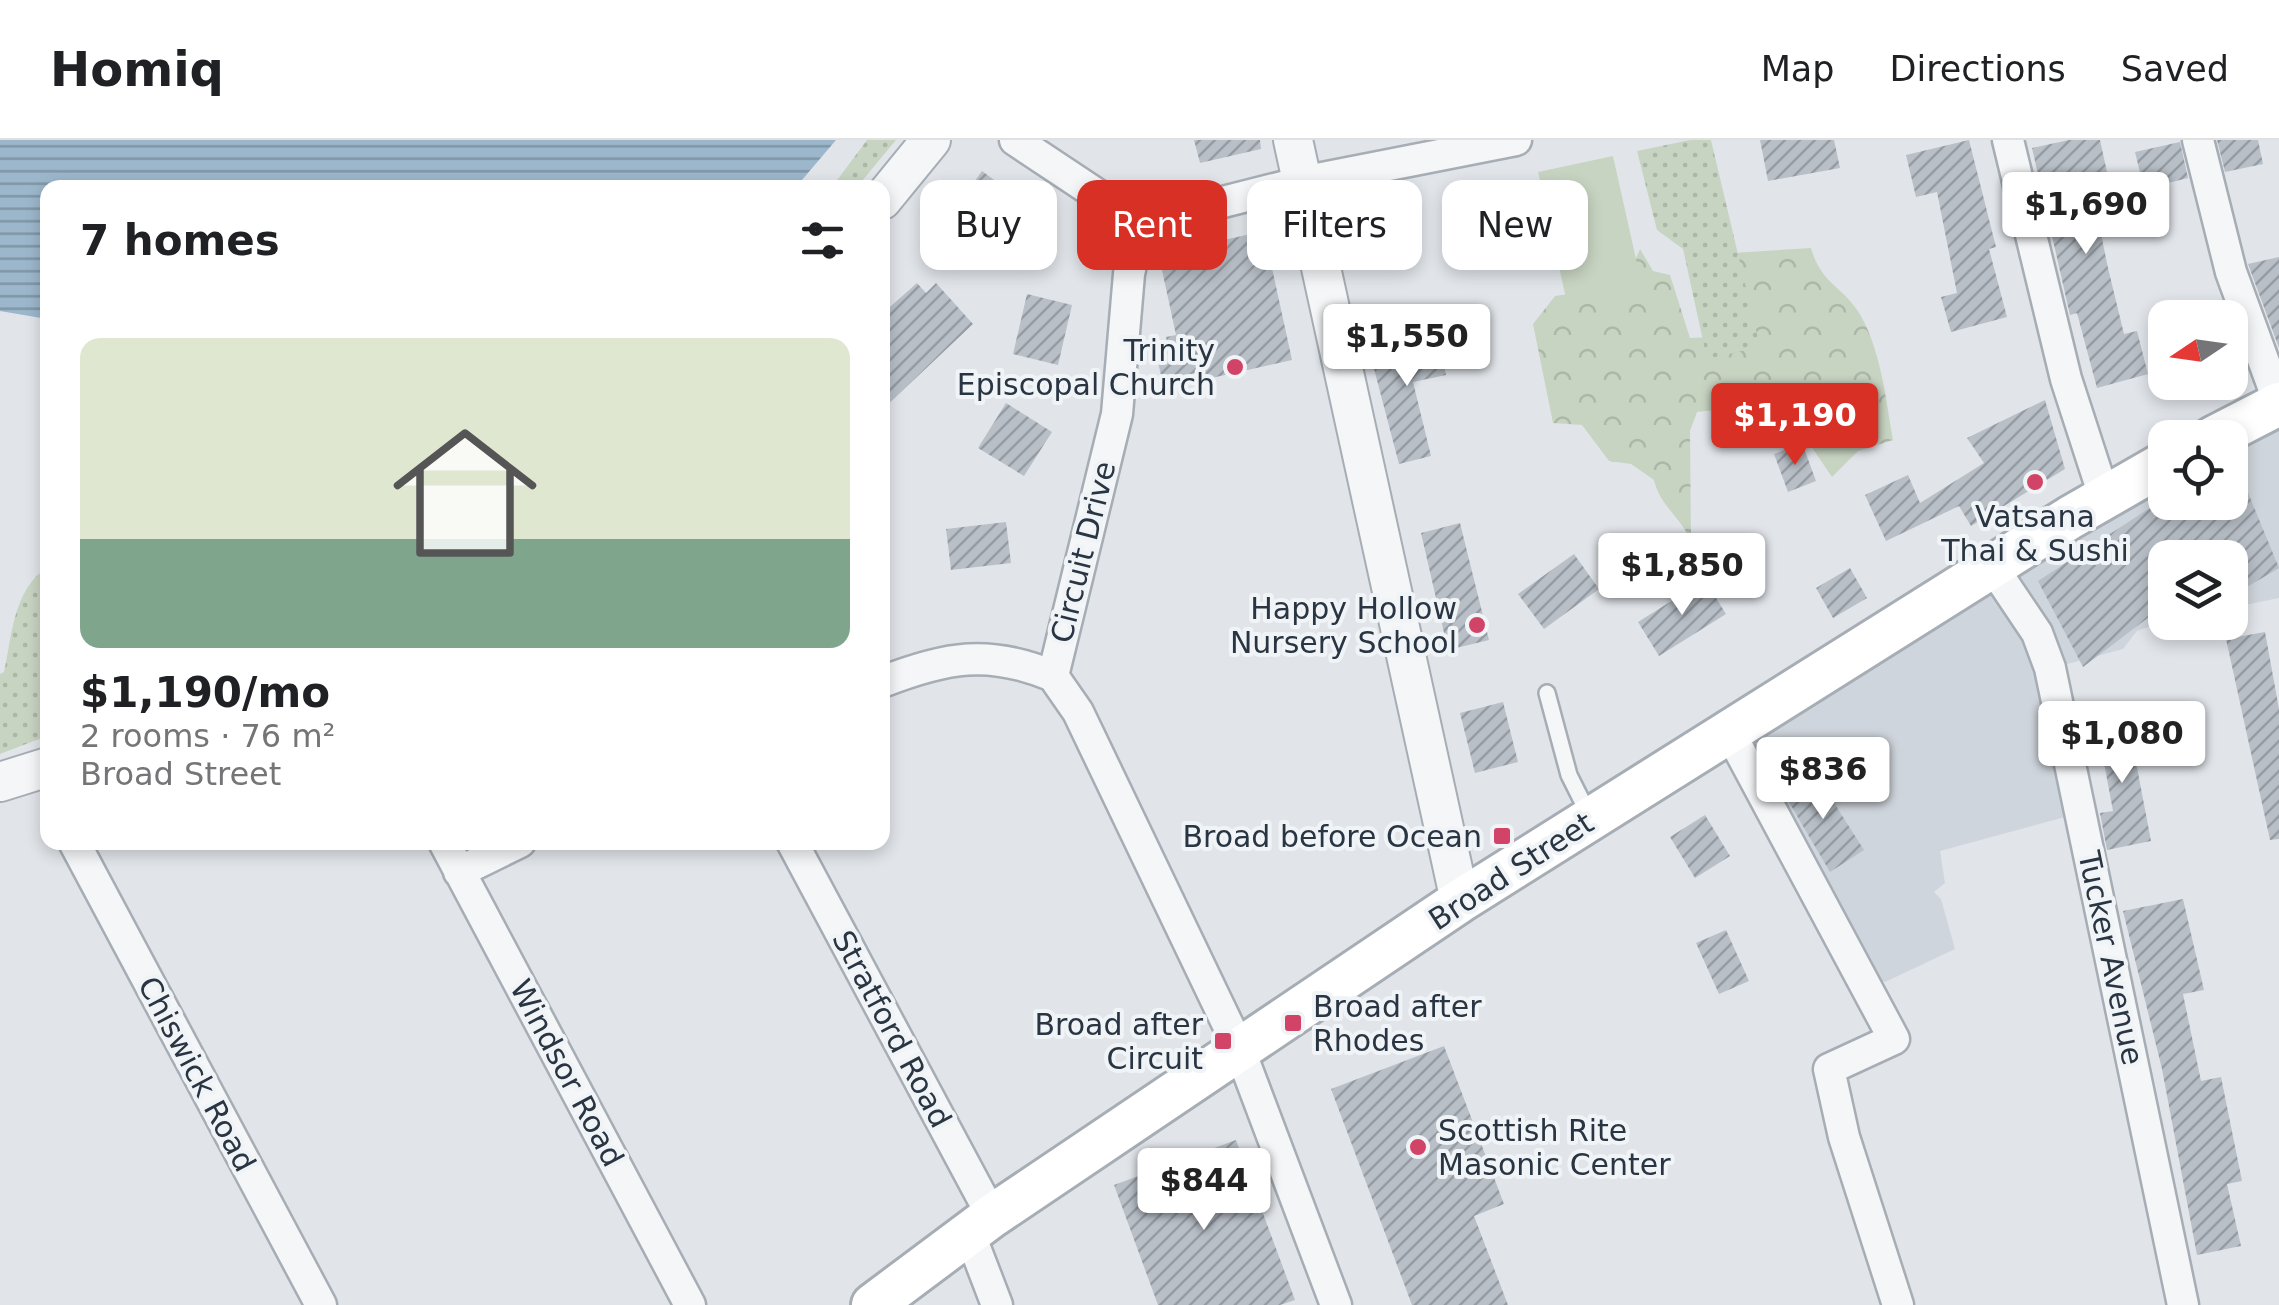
<!DOCTYPE html>
<html lang="en">
<head>
<meta charset="utf-8">
<style>
  body { margin:0; font-family:"DejaVu Sans",sans-serif; background:#f2f2f2; color:#202124; height:100vh; display:flex; flex-direction:column; font-size:38px; white-space:nowrap }
  * { box-sizing:border-box; margin:0 }
  p { font-size:32px; color:#757577 }
  .icon { flex:none; width:55px; height:55px; fill:none; stroke:currentColor; stroke-width:2; stroke-linecap:round; stroke-linejoin:round }
  .map { position:relative; flex:1; overflow:hidden }
  .side { position:absolute; left:40px; top:40px; width:850px; height:670px; display:flex; flex-direction:column; background:#fff; border-radius:20px; box-shadow:0 5px 15px #0003 }
  .side>* { flex:none }
  .banner { position:absolute; left:920px; top:40px; width:950px; height:90px; display:flex; gap:20px }
  .needle { width:65px; rotate:257deg }
  .buttons { position:absolute; left:2148px; top:160px; display:grid; gap:20px }
  .buttons a { display:grid; place-items:center; width:100px; height:100px; border-radius:20px; background:#fff; box-shadow:0 5px 15px #0003; font-size:50px }
  .price { position:absolute; translate:-50% -85px; padding:0 22px; border-radius:10px; background:#fff; color:#222; font-size:32px; line-height:65px; filter:drop-shadow(0 2px 5px #0008) }
  .price::after { content:''; position:absolute; left:50%; top:60px; width:30px; height:22px; margin-left:-15px; background:inherit; clip-path:polygon(0 0,100% 0,50% 100%) }
  .price.selected { background:#d93025; color:#fff }
  ul { padding:0; list-style:none }
  li { display:grid; align-content:center; gap:20px; height:530px; padding:0 40px }
  li+li { border-top:2px solid #e0e0e0 }
  li span { display:grid; place-items:center; height:310px; border-radius:20px; color:#555 }
  li>.icon { margin-inline-start:auto }
  span .icon { width:180px; height:180px; fill:#fffc; stroke-width:1 }
  li b { font-size:42px }
  h2 { display:flex; justify-content:space-between; align-items:center; height:120px; padding:0 40px; font-size:42px }
  .chip { padding:0 35px; border-radius:20px; background:#fff; box-shadow:0 5px 15px #0003; font-size:35px; line-height:90px }
  .chip.selected { background:#d93025; color:#fff }
  header { display:flex; align-items:center; gap:60px; box-sizing:border-box; height:140px; padding:0 50px; background:#fff; border-bottom:2px solid #e0e0e0 }
  header strong { font-size:48px }
  nav { display:flex; gap:55px; margin-inline-start:auto; font-size:35px }
  .map>svg:first-child { display:block }
  .built { fill:#cfd5dc }
  .forest { fill:url(#forest-crowns) }
  .park { fill:url(#park-dots) }
  .garden { fill:#c8d4c2 }
  .water { fill:url(#water-rules) }
  .building { fill:url(#building-hatch) }
  .lines { fill:none; stroke-linecap:round; stroke-linejoin:round }
  .service-casing { stroke:#a6adb4; stroke-width:20 }
  .minor-casing { stroke:#a6adb4; stroke-width:35 }
  .tertiary-casing { stroke:#a6adb4; stroke-width:42 }
  .secondary-casing { stroke:#a6adb4; stroke-width:48 }
  .service { stroke:#f4f6f8; stroke-width:15 }
  .minor { stroke:#f4f6f8; stroke-width:30 }
  .tertiary { stroke:#f4f6f8; stroke-width:38 }
  .secondary { stroke:#fff; stroke-width:42 }
  .poi-dot { fill:#d14467; stroke:#f1f4f7; stroke-width:4 }
  .labels { text-anchor:middle; dominant-baseline:central; stroke-width:8; stroke-linejoin:round; paint-order:stroke }
  .poi-label { font-size:30px; fill:#293542; stroke:#f1f4f7; text-anchor:end }
  .street-label { font-size:30px; fill:#293542; stroke:#f1f4f7 }
</style>
</head>
<body>
<header>
<strong>Homiq</strong>
<nav><a>Map</a><a>Directions</a><a>Saved</a></nav>
</header>
<div class="map">
<svg width="2279" height="1165" viewBox="0 0 2279 1165">
  <defs>
    <pattern id="forest-crowns" width="20" height="18" patternUnits="userSpaceOnUse" patternTransform="scale(2.5)"><rect width="20" height="18" fill="#c8d4c2"/><path d="M2 6a3 3 0 1 1 6 0M12 15a3 3 0 1 1 6 0" fill="none" stroke="#acb7a8"/></pattern>
    <pattern id="park-dots" width="8" height="8" patternUnits="userSpaceOnUse" patternTransform="scale(2.5)"><rect width="8" height="8" fill="#c8d4c2"/><path d="M2 2h.1M6 6h.1" fill="none" stroke="#acb7a8" stroke-width="1.8" stroke-linecap="round"/></pattern>
    <pattern id="water-rules" width="6" height="5" patternUnits="userSpaceOnUse" patternTransform="scale(2.5)"><rect width="6" height="5" fill="#9cb7cb"/><path d="M0 2.5h6" fill="none" stroke="#7f96a6"/></pattern>
    <pattern id="building-hatch" width="6" height="6" patternUnits="userSpaceOnUse" patternTransform="scale(2.5)"><rect width="6" height="6" fill="#b8bfc7"/><path d="M-1 1l2-2M0 6l6-6M5 7l2-2" fill="none" stroke="#969ca3"/></pattern>
  </defs>
  <rect width="100%" height="100%" fill="#e1e5ea"/>
  <!-- built -->
  <path class="built" d="M2279,261v197l-49,10v-50h-65v63l-28,10 -14,18 -74,20 27,145 -136,37 5,32 -11,9 7,7 14,50 -70,33 -8,-3 -143,-254 431,-264v41h65v-64z"/>
  <!-- forest -->
  <path class="forest" d="M1811,108c11,38 32,37 50,68 20,36 25,84 32,124l-35,11 -26,26 -36,-53 -29,-20 -70,8 -7,19 1,110c-11,-25 -31,-35 -37,-61l-23,-16 -22,-3 -27,-36 -29,-2 -20,-99 22,-28c36,-5 71,-8 85,-47l13,22 17,4 20,63 25,-1 18,-84z"/>
  <!-- park -->
  <path class="park" d="M867,0h29l-39,47h-25z
    M1690,0h21l49,207 -53,12 -24,-110 -26,-19 -20,-79z
    M47,428v168l-47,18v-80l4,-2c8,-35 9,-83 43,-104z"/>
  <!-- garden -->
  <path class="garden" d="M1613,16l29,130 -75,17 -29,-131z"/>
  <!-- water -->
  <path class="water" d="M0,0h836l-40,47 -748,1 -1,131 -47,-8z"/>
  <!-- building -->
  <path class="building" d="M1194,0h66l1,9 -61,14z
    M1760,0h74l6,28 -72,13z
    M1969,0l27,107 -7,2 18,68 -56,15 -10,-35 16,-4 -20,-101 -21,5 -10,-42z
    M2069,0h31l7,32 -18,4 19,92 16,66 13,-3 11,43 -51,14 -20,-75 -7,2 -38,-167z
    M2217,0h41l5,24 -38,8z
    M2180,2l8,36 -44,11 -9,-37z
    M982,31l51,38 -24,32 -50,-38z
    M1385,65l11,50 -48,11 -11,-50z
    M1264,91l28,129 -94,21 -2,-8 -34,7 -7,-31 13,-3 -2,-9 10,-2 -14,-65 16,-4 -3,-15z
    M2279,117v91l-31,-84z
    M917,143l9,10 10,-10 37,41 -91,86v-96z
    M1027,154l45,11 -14,60 -45,-11z
    M1437,191l9,44 -33,7 18,74 -32,8 -31,-118z
    M2045,260l20,69 -94,57 -12,-20 -73,35 -21,-46 43,-20 12,28 64,-40 -17,-25z
    M1006,263l46,29 -28,44 -46,-28z
    M1802,303l14,38 -28,11 -14,-38z
    M2233,316l46,112 -49,29v-39h-65v47l-82,62 -45,-86 121,-79h71z
    M1006,382l5,41 -60,7 -5,-41z
    M1460,383l29,117 -41,10 -27,-117z
    M1574,414l25,35 -55,40 -26,-35z
    M1850,428l17,30 -34,20 -17,-30z
    M1705,440l21,34 -67,42 -21,-34z
    M2265,492l14,77v130l-9,1 -44,-201z
    M1503,562l15,60 -43,11 -15,-60z
    M2127,575l24,126 -44,9 -7,-37 13,-2 -17,-91z
    M1815,633l49,77 -34,22 -47,-80z
    M1705,675l25,41 -35,22 -25,-41z
    M2183,759l21,91 -21,4 18,87 20,-4 21,104 -15,3 14,62 -44,9 -35,-186 -39,-158z
    M1726,790l23,51 -30,13 -23,-51z
    M1444,906l60,158 -30,12 34,89h-96l-81,-216z
    M1236,1000l59,160 -15,5h-122l-44,-120z"/>
  <g class="lines">
    <!-- service casing -->
    <g class="service-casing">
      <path id="service" d="M1547,553l22,82 20,40"/>
    </g>
    <!-- minor casing -->
    <g class="minor-casing">
      <path id="minor" d="M1015,0l125,83 -11,51 -12,140 -64,262 25,36 161,336 97,257
        M2008,0l58,239 38,117
        M2198,0l33,132 48,131
        M1140,83l162,-41 214,-42
        M1992,426l45,67 13,35 133,637
        M882,542c64,-25 107,-33 171,-6
        M1729,591l165,308 -65,30 15,68 54,168
        M74,702l247,463
        M444,702l246,463
        M792,702l200,374
        M459,732l61,-30
        M969,1092l28,73"/>
    </g>
    <!-- tertiary casing -->
    <g class="tertiary-casing">
      <path id="tertiary" d="M1293,0l167,761
        M882,60l49,-60
        M0,642l48,-15"/>
    </g>
    <!-- secondary casing -->
    <g class="secondary-casing">
      <path id="secondary" d="M2213,298l66,-34
        M873,1165l119,-89 468,-315 611,-384 94,-54"/>
    </g>
    <!-- service -->
    <use href="#service" class="service"/>
    <!-- minor -->
    <use href="#minor" class="minor"/>
    <!-- tertiary -->
    <use href="#tertiary" class="tertiary"/>
    <!-- secondary -->
    <use href="#secondary" class="secondary"/>
  </g>
  <!-- markers -->
  <g class="poi-dot">
    <circle cx="1235" cy="227" r="10"/>
    <circle cx="2035" cy="342" r="10"/>
    <circle cx="1477" cy="485" r="10"/>
    <rect x="1492" y="686" width="20" height="20" rx="5"/>
    <rect x="1283" y="873" width="20" height="20" rx="5"/>
    <rect x="1213" y="891" width="20" height="20" rx="5"/>
    <circle cx="1418" cy="1007" r="10"/>
  </g>
  <g class="labels">
    <!-- poi labels -->
    <g class="poi-label">
      <text x="1215" y="210">Trinity<tspan x="1215" dy="34">Episcopal Church</tspan></text>
      <text x="2035" y="376" text-anchor="middle">Vatsana<tspan x="2035" dy="34">Thai &amp; Sushi</tspan></text>
      <text x="1457" y="468">Happy Hollow<tspan x="1457" dy="34">Nursery School</tspan></text>
      <text x="1482" y="696">Broad before Ocean</text>
      <text x="1313" y="866" text-anchor="start">Broad after<tspan x="1313" dy="34">Rhodes</tspan></text>
      <text x="1203" y="884">Broad after<tspan x="1203" dy="34">Circuit</tspan></text>
      <text x="1438" y="990" text-anchor="start">Scottish Rite<tspan x="1438" dy="34">Masonic Center</tspan></text>
    </g>
    <!-- street labels -->
    <g class="street-label">
      <text transform="translate(1083 412) rotate(-76)">Circuit Drive</text>
      <text transform="translate(1511 731) rotate(-33)">Broad Street</text>
      <text transform="translate(2111 818) rotate(78)">Tucker Avenue</text>
      <text transform="translate(892 889) rotate(62)">Stratford Road</text>
      <text transform="translate(567 933) rotate(62)">Windsor Road</text>
      <text transform="translate(197 934) rotate(62)">Chiswick Road</text>
    </g>
  </g>
</svg>
<div class="buttons">
<a><svg class="needle" viewBox="-14 -14 28 28"><path d="M0-13l5 13h-10z" fill="#e53935"/><path d="M0 13l5-13h-10z" fill="#757577"/></svg></a>
<a><svg class="icon" aria-label="locate" viewBox="0 0 24 24"><circle cx="12" cy="12" r="6"/><path d="M12 2v4M12 18v4M2 12h4M18 12h4"/></svg></a>
<a><svg class="icon" aria-label="layers" viewBox="0 0 24 24"><path d="M12 4l9 5-9 5-9-5zM3 14l9 5 9-5"/></svg></a>
</div>
<b class="price" style="left:2086px;top:117px">$1,690</b>
<b class="price" style="left:1407px;top:249px">$1,550</b>
<b class="price selected" style="left:1795px;top:328px">$1,190</b>
<b class="price" style="left:1682px;top:478px">$1,850</b>
<b class="price" style="left:2122px;top:646px">$1,080</b>
<b class="price" style="left:1823px;top:682px">$836</b>
<b class="price" style="left:1204px;top:1093px">$844</b>
<div class="banner">
<a class="chip">Buy</a>
<a class="chip selected">Rent</a>
<a class="chip">Filters</a>
<a class="chip">New</a>
</div>
<section class="side">
<h2>7 homes<svg class="icon" aria-label="filters" viewBox="0 0 24 24"><path d="M4 7h16M4 17h16"/><circle cx="9" cy="7" r="2"/><circle cx="15" cy="17" r="2"/></svg></h2>
<ul>
<li><span style="background:linear-gradient(#dfe7d0 65%,#7fa58c 0)"><svg class="icon" aria-label="home" viewBox="0 0 24 24"><path d="M3 11l9-7 9 7M6 9v11h12V9"/></svg></span><div><b>$1,190/mo</b><p>2 rooms · 76 m²</p><p>Broad Street</p></div></li>
</ul>
</section>
</div>
</body>
</html>
